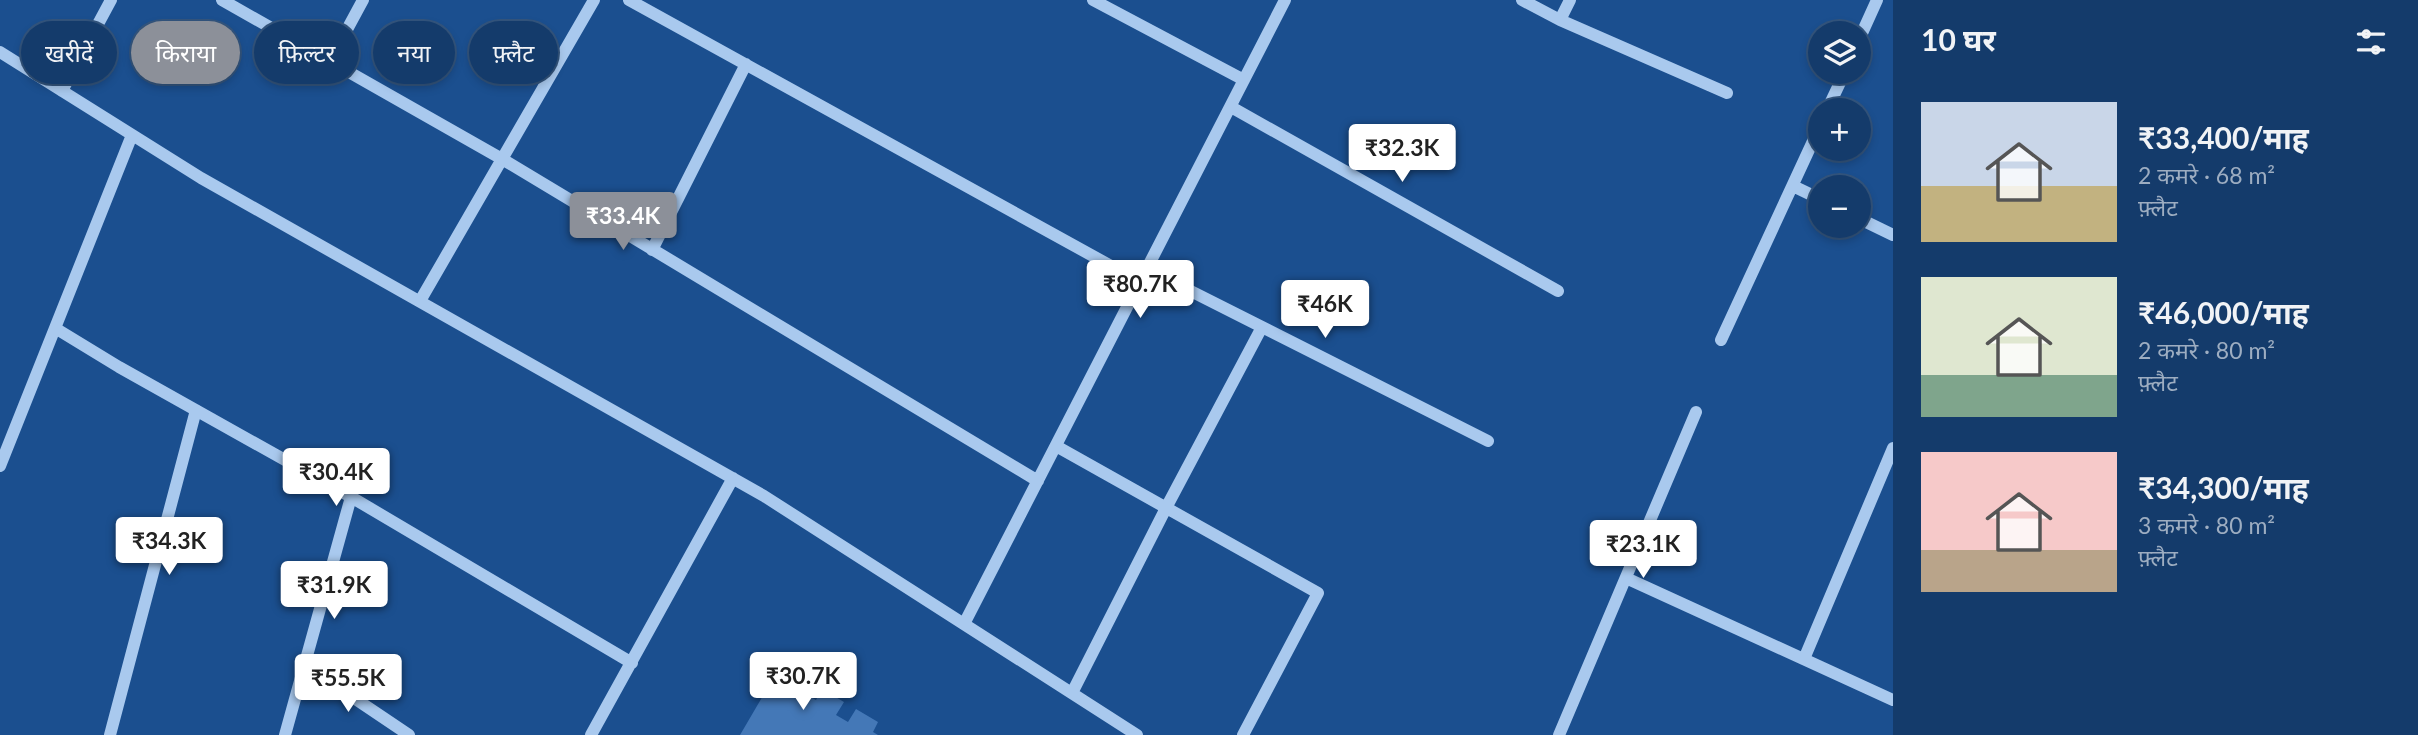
<!DOCTYPE html>
<html lang="hi">
<head>
<meta charset="utf-8">
<style>
  body { margin:0; font-family:Lato,"Noto Sans Devanagari",sans-serif; background:#1d4271; color:#f1f3f6; height:100vh; display:flex; flex-direction:column; font-size:26px; white-space:nowrap }
  * { box-sizing:border-box; margin:0 }
  p { font-size:23px; color:#9dadc1 }
  .icon { flex:none; width:38px; height:38px; fill:none; stroke:currentColor; stroke-width:2; stroke-linecap:round; stroke-linejoin:round }
  .map { position:relative; flex:1; overflow:hidden }
  .details { display:flex; flex-direction:column; background:#143b6b; width:525px }
  .details>* { flex:none }
  .top-card { position:absolute; left:21px; top:21px; width:665px; height:63px; display:flex; gap:14px }
  .controls { position:absolute; left:1808px; top:21px; display:grid; gap:14px }
  .controls a { display:grid; place-items:center; width:63px; height:63px; border-radius:50%; background:#143b6b; box-shadow:0 4px 10px #0003,0 0 0 2px #33557e; font-size:35px }
  .price { position:absolute; translate:-50% -60px; padding:0 16px; border-radius:7px; background:#fff; color:#222; font-size:23px; line-height:46px; filter:drop-shadow(0 2px 4px #0008) }
  .price::after { content:''; position:absolute; left:50%; top:42px; width:21px; height:16px; margin-left:-10px; background:inherit; clip-path:polygon(0 0,100% 0,50% 100%) }
  .price.selected { background:#8c9099; color:#fff }
  ul { padding:0; list-style:none }
  li { display:flex; align-items:center; gap:21px; height:175px; padding:0 28px }
  li span { display:grid; place-items:center; flex:none; width:196px; height:140px; border-radius:0px; color:#555 }
  li>.icon { margin-inline-start:auto }
  span .icon { width:84px; height:84px; fill:#fffc; stroke-width:1 }
  li b { font-size:30px }
  h2 { display:flex; justify-content:space-between; align-items:center; height:84px; padding:0 28px; font-size:30px }
  .tag { padding:0 24px; border-radius:32px; background:#143b6b; box-shadow:0 4px 10px #0003,0 0 0 2px #33557e; font-size:24px; line-height:63px }
  .tag.selected { background:#8c9099; color:#fff }
  main { display:flex; flex:1; min-height:0 }
  .map>svg:first-child { display:block }
  .building { fill:#4478b7 }
  .lines { fill:none; stroke-linecap:round; stroke-linejoin:round }
  .minor { stroke:#a9c9ee; stroke-width:12 }
</style>
</head>
<body>
<main>
<div class="map">
<svg width="1893" height="735" viewBox="0 0 1893 735">
  <rect width="100%" height="100%" fill="#1b4f8f"/>
  <!-- building -->
  <path class="building" d="M781,665l29,16 -7,12 13,7 6,-11 22,13 -8,13 12,7 8,-13 22,13 -5,10 5,3h-138z"/>
  <g class="lines">
    <!-- minor -->
    <path class="minor" d="M222,0l280,159 536,322
      M629,0l511,282
      M1093,0l151,80
      M1522,0l38,20 10,-20
      M1560,20l167,73
      M1858,42l19,-42
      M0,52l201,126 563,318 373,239
      M330,61l33,-61
      M62,91l49,-91
      M1231,107l327,184
      M1827,110l18,-38
      M1793,186l27,13
      M1858,218l35,17
      M652,250l94,-186
      M1147,269l341,172
      M420,301l174,-301
      M55,328l64,39 232,130 281,166
      M1721,340l99,-214
      M1056,446l262,147 -75,142
      M0,466l132,-331
      M1626,578l267,122
      M964,624l321,-624
      M1804,659l89,-211
      M305,665l104,70
      M1072,693l94,-185 96,-181
      M110,735l86,-325
      M285,735l66,-238
      M591,735l142,-257
      M1559,735l137,-323"/>
  </g>
</svg>
<div class="controls">
<a><svg class="icon" aria-label="layers" viewBox="0 0 24 24"><path d="M12 4l9 5-9 5-9-5zM3 14l9 5 9-5"/></svg></a>
<a>+</a>
<a>−</a>
</div>
<b class="price" style="left:1402px;top:184px">₹32.3K</b>
<b class="price selected" style="left:623px;top:252px">₹33.4K</b>
<b class="price" style="left:1140px;top:320px">₹80.7K</b>
<b class="price" style="left:1325px;top:340px">₹46K</b>
<b class="price" style="left:336px;top:508px">₹30.4K</b>
<b class="price" style="left:169px;top:577px">₹34.3K</b>
<b class="price" style="left:1643px;top:580px">₹23.1K</b>
<b class="price" style="left:334px;top:621px">₹31.9K</b>
<b class="price" style="left:803px;top:712px">₹30.7K</b>
<b class="price" style="left:348px;top:714px">₹55.5K</b>
<div class="top-card">
<a class="tag">खरीदें</a>
<a class="tag selected">किराया</a>
<a class="tag">फ़िल्टर</a>
<a class="tag">नया</a>
<a class="tag">फ़्लैट</a>
</div>
</div>
<section class="details">
<h2>10 घर<svg class="icon" aria-label="filters" viewBox="0 0 24 24"><path d="M4 7h16M4 17h16"/><circle cx="9" cy="7" r="2"/><circle cx="15" cy="17" r="2"/></svg></h2>
<ul>
<li><span style="background:linear-gradient(#c9d6e8 60%,#c2b280 0)"><svg class="icon" aria-label="home" viewBox="0 0 24 24"><path d="M3 11l9-7 9 7M6 9v11h12V9"/></svg></span><div><b>₹33,400/माह</b><p>2 कमरे · 68 m²</p><p>फ़्लैट</p></div></li>
<li><span style="background:linear-gradient(#dfe7d0 70%,#7fa58c 0)"><svg class="icon" aria-label="home" viewBox="0 0 24 24"><path d="M3 11l9-7 9 7M6 9v11h12V9"/></svg></span><div><b>₹46,000/माह</b><p>2 कमरे · 80 m²</p><p>फ़्लैट</p></div></li>
<li><span style="background:linear-gradient(#f6c9c9 70%,#b9a48a 0)"><svg class="icon" aria-label="home" viewBox="0 0 24 24"><path d="M3 11l9-7 9 7M6 9v11h12V9"/></svg></span><div><b>₹34,300/माह</b><p>3 कमरे · 80 m²</p><p>फ़्लैट</p></div></li>
</ul>
</section>
</main>
</body>
</html>
